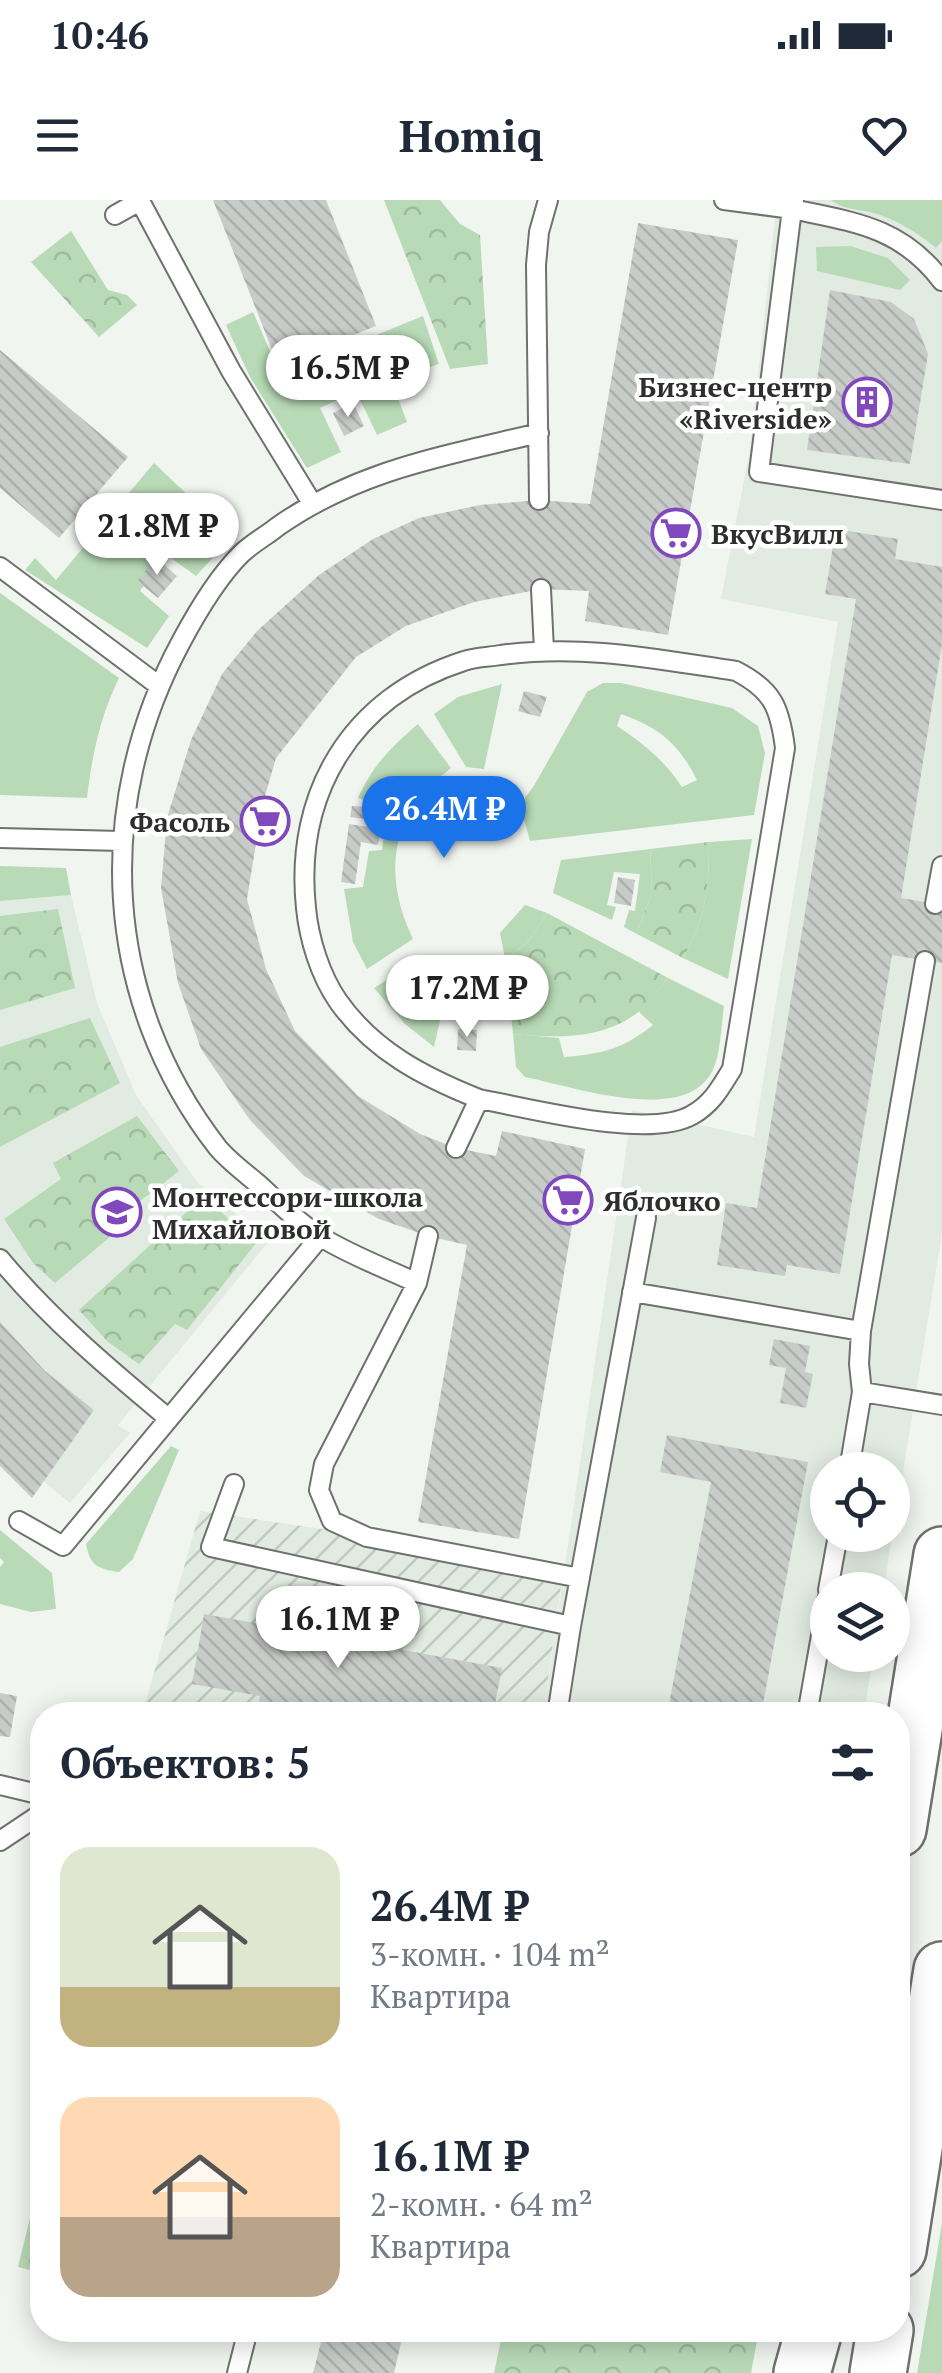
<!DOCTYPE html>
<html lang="ru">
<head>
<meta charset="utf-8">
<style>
  body { margin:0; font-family:"PT Serif",serif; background:#f6f6f7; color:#1f2937; height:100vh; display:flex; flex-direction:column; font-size:38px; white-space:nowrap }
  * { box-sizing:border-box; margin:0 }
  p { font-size:32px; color:#747a83 }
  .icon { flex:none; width:55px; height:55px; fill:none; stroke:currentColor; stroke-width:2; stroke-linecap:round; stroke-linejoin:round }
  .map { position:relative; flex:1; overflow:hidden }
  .panel { position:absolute; left:30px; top:1502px; width:880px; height:640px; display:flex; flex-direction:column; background:#fff; border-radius:40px; box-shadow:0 5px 25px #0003 }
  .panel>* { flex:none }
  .fabs { position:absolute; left:810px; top:1252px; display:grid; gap:20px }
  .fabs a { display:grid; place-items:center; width:100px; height:100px; border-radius:50%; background:#fff; box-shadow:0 5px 25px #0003; font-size:50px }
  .price { position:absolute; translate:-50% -85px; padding:0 22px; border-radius:35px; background:#fff; color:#222; font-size:32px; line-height:65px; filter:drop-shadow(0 2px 5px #0008) }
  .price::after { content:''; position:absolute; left:50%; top:60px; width:30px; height:22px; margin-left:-15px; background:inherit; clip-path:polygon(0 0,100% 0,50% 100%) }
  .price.selected { background:#1a73e8; color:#fff }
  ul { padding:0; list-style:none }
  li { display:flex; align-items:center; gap:30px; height:250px; padding:0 30px }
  li span { display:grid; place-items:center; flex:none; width:280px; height:200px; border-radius:30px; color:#555 }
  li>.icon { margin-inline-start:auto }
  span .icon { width:120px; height:120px; fill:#fffc; stroke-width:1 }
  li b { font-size:42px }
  h2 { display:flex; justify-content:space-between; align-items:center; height:120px; padding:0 30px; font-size:42px }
  .status { display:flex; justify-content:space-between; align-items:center; height:70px; padding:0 50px; background:#fff; direction:ltr }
  .status svg { height:28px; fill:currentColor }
  header { display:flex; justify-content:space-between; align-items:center; height:130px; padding:0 30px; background:#fff; font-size:45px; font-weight:800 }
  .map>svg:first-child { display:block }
  .built { fill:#e1ebe1 }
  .industrial { fill:url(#industrial-furrows) }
  .green { fill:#b8dab6; fill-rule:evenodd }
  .park { fill:url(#park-crowns) }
  .building { fill:url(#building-back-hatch) }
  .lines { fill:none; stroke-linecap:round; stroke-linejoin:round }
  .service-casing { stroke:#6e716d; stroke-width:22 }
  .primary-casing { stroke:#6e716d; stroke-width:60 }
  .service { stroke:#fff; stroke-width:18 }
  .primary { stroke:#fff; stroke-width:55 }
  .labels { text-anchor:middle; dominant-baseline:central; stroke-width:9; stroke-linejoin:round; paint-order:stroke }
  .poi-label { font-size:28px; font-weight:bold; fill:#2d2f2d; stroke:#fff; text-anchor:start }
</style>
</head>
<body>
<div class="status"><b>10:46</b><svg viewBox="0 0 49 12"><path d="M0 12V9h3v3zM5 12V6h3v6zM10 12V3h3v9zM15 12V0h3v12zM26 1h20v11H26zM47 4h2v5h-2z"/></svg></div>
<header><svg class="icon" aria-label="menu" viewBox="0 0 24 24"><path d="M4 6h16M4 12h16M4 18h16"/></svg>Homiq<svg class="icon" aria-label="heart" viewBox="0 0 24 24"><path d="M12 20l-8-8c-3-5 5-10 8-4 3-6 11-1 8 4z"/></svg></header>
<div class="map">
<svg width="942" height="2173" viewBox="0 0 942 2173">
  <defs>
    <pattern id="industrial-furrows" width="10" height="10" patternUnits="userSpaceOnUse" patternTransform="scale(2.5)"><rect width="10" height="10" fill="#e1ebe1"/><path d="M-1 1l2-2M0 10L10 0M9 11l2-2" fill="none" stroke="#c1cac1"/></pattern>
    <pattern id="park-crowns" width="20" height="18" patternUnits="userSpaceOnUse" patternTransform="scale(2.5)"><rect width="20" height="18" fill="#b8dab6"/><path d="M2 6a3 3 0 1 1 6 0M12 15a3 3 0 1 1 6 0" fill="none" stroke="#9ebb9d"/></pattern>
    <pattern id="building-back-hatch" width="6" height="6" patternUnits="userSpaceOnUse" patternTransform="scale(2.5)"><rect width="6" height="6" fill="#c8ccc8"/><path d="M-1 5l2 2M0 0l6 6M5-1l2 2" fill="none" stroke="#acb0ac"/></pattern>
  </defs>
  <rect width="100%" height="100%" fill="#f1f5f0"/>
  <!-- built -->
  <path class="built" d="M777,0h165v1033l-49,301 -1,-64h-64v65h64l-8,55h-56v65h45l-9,60h-321l89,-605 122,27 84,-515 -117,-23 29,-150z
    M71,695l26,108 39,92 62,88 71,58 -151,184 12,8 -60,70 -28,-23 52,-70 -49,-39 -45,-49v-421z"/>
  <!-- industrial -->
  <path class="industrial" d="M200,1311l364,54 -21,150h-401z"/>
  <!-- green -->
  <path class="green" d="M831,0h111v41l-6,7c-21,-17 -40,-29 -66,-36 -14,-3 -28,-3 -39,-12z
    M850,46l38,12 22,22 -10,10 -83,-19 -1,-24z
    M253,112l27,62 143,-58 16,48 -48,16 16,42 -30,13 -21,-44 -36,17 21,44 -34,16 -57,-91 -24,-52z
    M154,263l78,74 -36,39 -29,-21 -27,36 29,25 -22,32 -122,-78 10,-12 21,22z
    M0,393l119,85c-19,39 -27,77 -32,120l-87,-3z
    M603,483h18l111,25 26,18 7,27 -11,62 -224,26 -10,-36 15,-21 52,-92zM621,514c39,14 57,29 76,66l-15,7c-18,-27 -38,-43 -65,-61z
    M502,484l-18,85 -18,-2 -32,-53 24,-17z
    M418,524l33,44c-10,9 -23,17 -30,27 -35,45 -31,96 -8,144l-46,30 -14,-27 -9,-53 19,-2 6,-36 13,-1 3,-23 -11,-3 2,-20 -18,-6c14,-32 33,-51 60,-74z
    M752,639l-24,140 -45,-21c23,-38 26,-73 26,-116z
    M650,649l2,43 -15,42 -13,-7 5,-17 6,1 5,-37 -26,-2 -7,33 9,2 -4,13 -59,-27 8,-33z
    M0,666l66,2 5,27 -71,6z
    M525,705l22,8 -20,30 -22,16 -5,-26z
    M426,755l14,7 13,2 -19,83 -29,-23 -31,-36z
    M668,778l56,28c-3,21 -3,52 -14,69 -30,49 -139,11 -185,2l-9,-10 -3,-33 46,4 5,19c38,-3 59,-8 89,-32l-14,-13z
    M171,1246l8,4 -46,109 -14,13c-21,-3 -29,-6 -33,-28z
    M0,1330l52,43 4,36 -25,3 -31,-8v-37l4,-5 -4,-4z
    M942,2023v150h-25z"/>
  <!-- park -->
  <path class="park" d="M384,0h56l20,24 20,11 8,129 -38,5z
    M71,31l37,59 19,5 10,10 -38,32 -68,-75z
    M709,642c0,43 -3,78 -26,116l-46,-24 15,-42 -2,-43z
    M58,709l17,79 -75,22v-94z
    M547,713l121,65c-10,11 -20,27 -32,36 -37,26 -80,24 -123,20l-8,-75 22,-16z
    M90,818l30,65 -120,64v-100z
    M137,916l42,55 -75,58 6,8 -55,46 -22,-20 -29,-44 57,-40 -8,-16z
    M203,997l54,45 -70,88 -12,-6 -36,40 -31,-22 -29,-32z
    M42,1969v104l-24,-6z
    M503,2130h256l-8,43h-257z"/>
  <!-- building -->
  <path class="building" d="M213,0h113l50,126 -98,39z
    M638,23l100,17 -70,395 -83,-14 4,-30 -48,-2 -67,13 -68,24 -50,31 -80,101 -14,48 -15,93 19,70 29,62 63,65 62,38 36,14 40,8 6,-25 83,18 -66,390 -101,-17 49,-277 -39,-9 -49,-17 -75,-43 -54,-56 -49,-71 -23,-66 -17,-95 6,-70 24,-78 31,-66 35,-43 62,-56 54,-36 46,-21 61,-13 59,-5 51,4z
    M830,90l61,12 23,17 14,35 -18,110 -103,-14z
    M0,150l128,107 -69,81 -59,-50z
    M353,203l11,23 -20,10 -11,-23z
    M836,329l62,10 -3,20 47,8v77l-41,254 41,7v58l-50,-8 -52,319 -53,-9 -2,11 -68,-11 9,-62 31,5 99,-609 -31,-5z
    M156,358l21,18 -19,22 -21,-17z
    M524,491l23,6 -7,20 -22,-6z
    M352,606l14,1 -1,12 -15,-2z
    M349,624l32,5 -3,16 -17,-3 -6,42 -14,-2z
    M618,677l17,3 -4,26 -17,-3z
    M458,829l19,1 -1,21 -19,-1z
    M0,1122l45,49 49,39 -62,88 -32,-32z
    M774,1139l36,7 -5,26 8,2 -7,34 -26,-5 6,-35 -17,-3z
    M667,1235l141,27 -47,253h-94l44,-233 -51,-10z
    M204,1414l95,17 3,-12 103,18 -2,13 99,18 -9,47h-192l-43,-8 2,-11 -68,-12z
    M0,1493l17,3 -7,41 -10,-1z
    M312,2130h92l-10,43h-81l8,-31 -12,-3z"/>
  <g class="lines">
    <!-- service casing -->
    <g class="service-casing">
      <path id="service" d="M724,0l68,9 2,-9
        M115,15l25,-14 91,170 81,132
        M942,81c-41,-54 -88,-59 -150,-72l-33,263 183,28
        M539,300l-3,-235 3,-33 9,-32
        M0,367l158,118
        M541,389l3,61
        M0,638l121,3
        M935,704l7,-38
        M456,948l23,-49c-55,-22 -106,-48 -141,-98 -18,-26 -29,-62 -32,-93 -12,-114 45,-211 158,-247 11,-4 25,-4 37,-6 82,-11 154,4 235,16 37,19 44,37 49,77l-53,321c-11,18 -20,35 -40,46 -43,25 -163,-7 -213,-16
        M428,1036l-11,47 -93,181 -5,26 13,31 35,16 213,41
        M0,1059c50,60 108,109 168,159
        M417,1083c-32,-15 -67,-28 -96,-46 -23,-14 -44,-36 -64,-54 -13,-11 -28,-22 -39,-35 -116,-149 -125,-343 -37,-506 16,-30 36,-64 60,-88 10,-10 25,-18 36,-27 81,-57 167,-71 262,-94
        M632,1092l229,39
        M862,1192l80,13
        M849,1270l13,-78 -3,-28 2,-33 64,-370
        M234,1284l-23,63 360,79 -14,89
        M19,1321l44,25 257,-309
        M828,1390l10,-55
        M571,1426l75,-408
        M195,1515h2
        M807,1515l21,-119
        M0,1585l42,10
        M0,1641l42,-28
        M237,2173l11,-43"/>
    </g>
    <!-- primary casing -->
    <g class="primary-casing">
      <path id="primary" d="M898,1629l44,-274
        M898,2050l44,-280
        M802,2173l12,-43
        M878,2173l7,-43"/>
    </g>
    <!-- service -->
    <use href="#service" class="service"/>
    <!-- primary -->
    <use href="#primary" class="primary"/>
  </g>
  <!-- icons -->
  <defs>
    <g id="building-ring" transform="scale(2.5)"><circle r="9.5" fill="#fff" stroke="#8147bd" stroke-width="1.5"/><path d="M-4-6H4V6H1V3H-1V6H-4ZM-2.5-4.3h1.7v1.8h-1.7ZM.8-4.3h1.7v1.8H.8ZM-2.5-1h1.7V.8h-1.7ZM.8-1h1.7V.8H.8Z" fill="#8147bd"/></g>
    <g id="supermarket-ring" transform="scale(2.5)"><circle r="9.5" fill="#fff" stroke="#8147bd" stroke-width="1.5"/><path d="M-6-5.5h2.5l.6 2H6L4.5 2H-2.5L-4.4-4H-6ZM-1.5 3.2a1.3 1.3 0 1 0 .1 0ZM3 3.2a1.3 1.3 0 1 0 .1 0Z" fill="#8147bd"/></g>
    <g id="school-ring" transform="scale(2.5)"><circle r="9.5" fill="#fff" stroke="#8147bd" stroke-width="1.5"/><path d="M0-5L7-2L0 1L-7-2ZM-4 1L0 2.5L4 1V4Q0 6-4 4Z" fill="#8147bd"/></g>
  </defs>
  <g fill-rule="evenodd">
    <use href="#building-ring" x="867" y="202"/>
    <use href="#supermarket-ring" x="676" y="333"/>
    <use href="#supermarket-ring" x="265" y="621"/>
    <use href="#supermarket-ring" x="568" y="1000"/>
    <use href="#school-ring" x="117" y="1012"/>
  </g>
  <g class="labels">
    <!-- poi labels -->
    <g class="poi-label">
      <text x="832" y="186" text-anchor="end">Бизнес-центр<tspan x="832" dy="32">«Riverside»</tspan></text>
      <text x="711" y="333">ВкусВилл</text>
      <text x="230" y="621" text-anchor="end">Фасоль</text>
      <text x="152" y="996">Монтессори-школа<tspan x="152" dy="32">Михайловой</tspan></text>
      <text x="603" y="1000">Яблочко</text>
    </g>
  </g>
</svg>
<div class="fabs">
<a><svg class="icon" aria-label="locate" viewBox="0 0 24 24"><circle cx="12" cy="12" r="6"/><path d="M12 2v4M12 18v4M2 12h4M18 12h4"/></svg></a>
<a><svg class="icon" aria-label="layers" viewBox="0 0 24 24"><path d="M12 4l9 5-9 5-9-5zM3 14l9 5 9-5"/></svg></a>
</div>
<b class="price" style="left:348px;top:220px">16.5M ₽</b>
<b class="price" style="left:157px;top:378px">21.8M ₽</b>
<b class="price selected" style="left:444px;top:661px">26.4M ₽</b>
<b class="price" style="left:467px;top:840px">17.2M ₽</b>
<b class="price" style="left:338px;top:1471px">16.1M ₽</b>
<section class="panel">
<h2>Объектов: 5<svg class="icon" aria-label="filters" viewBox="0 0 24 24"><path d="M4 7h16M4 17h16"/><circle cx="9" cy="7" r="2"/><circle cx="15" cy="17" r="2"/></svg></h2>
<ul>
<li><span style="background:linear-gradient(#dfe7d0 70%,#c2b280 0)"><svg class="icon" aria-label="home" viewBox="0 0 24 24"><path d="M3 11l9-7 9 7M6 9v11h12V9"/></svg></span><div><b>26.4M ₽</b><p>3-комн. · 104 m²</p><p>Квартира</p></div></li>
<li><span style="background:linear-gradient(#ffd9b3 60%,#b9a48a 0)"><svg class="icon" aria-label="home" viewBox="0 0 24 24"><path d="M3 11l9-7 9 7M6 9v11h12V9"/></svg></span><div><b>16.1M ₽</b><p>2-комн. · 64 m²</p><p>Квартира</p></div></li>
</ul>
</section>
</div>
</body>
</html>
